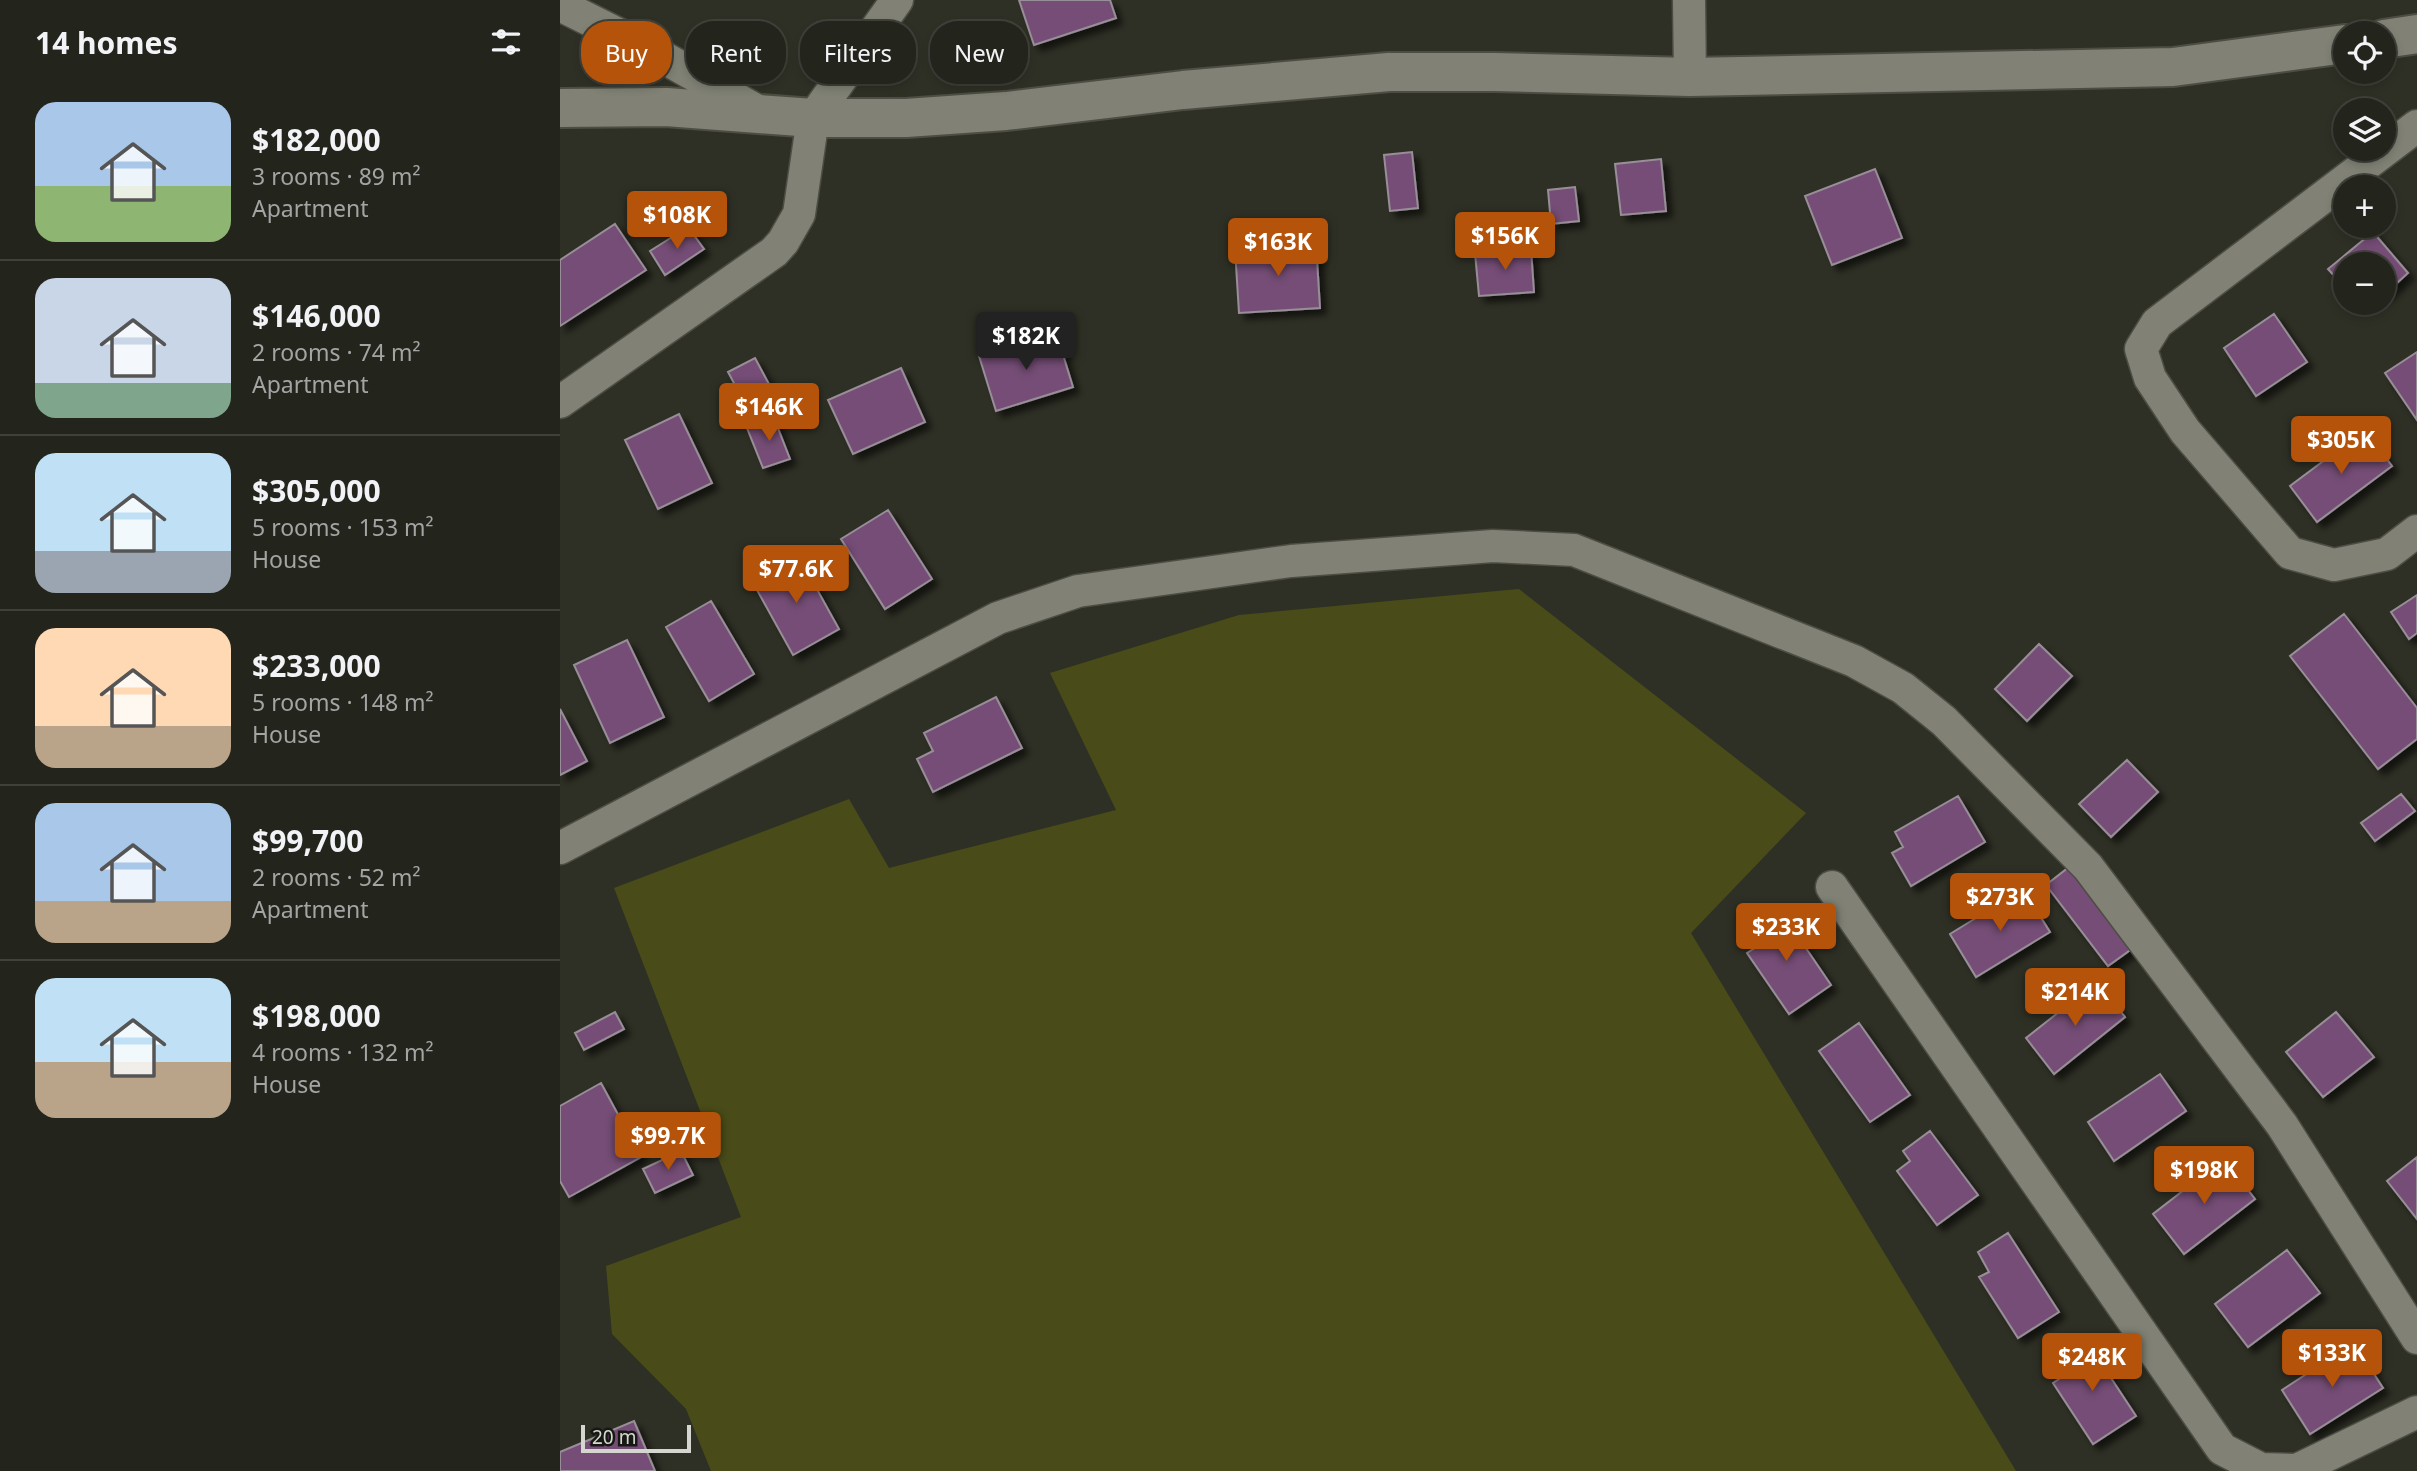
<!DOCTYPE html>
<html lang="en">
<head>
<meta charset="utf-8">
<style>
  body { margin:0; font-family:"Noto Sans",sans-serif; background:#2b2c25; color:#f1f3f6; height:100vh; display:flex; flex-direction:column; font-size:26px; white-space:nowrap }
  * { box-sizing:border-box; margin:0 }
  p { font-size:23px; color:#a3a4a3 }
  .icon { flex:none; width:38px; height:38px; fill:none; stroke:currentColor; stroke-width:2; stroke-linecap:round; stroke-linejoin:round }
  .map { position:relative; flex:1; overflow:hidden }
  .details { display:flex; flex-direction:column; background:#23241c; width:560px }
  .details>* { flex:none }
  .banner { position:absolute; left:21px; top:21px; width:665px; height:63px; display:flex; gap:14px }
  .tools { position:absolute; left:1773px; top:21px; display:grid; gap:14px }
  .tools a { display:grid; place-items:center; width:63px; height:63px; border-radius:50%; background:#23241c; box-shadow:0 4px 10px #0003,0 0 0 2px #40413b; font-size:35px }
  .scale { position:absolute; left:21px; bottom:18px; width:110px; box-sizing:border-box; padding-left:7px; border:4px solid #d5d6cf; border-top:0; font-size:19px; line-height:24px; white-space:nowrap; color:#d5d6cf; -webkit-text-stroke:5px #171813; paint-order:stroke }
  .price { position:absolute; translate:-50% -60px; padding:0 16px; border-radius:7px; background:#b45309; color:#fff; font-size:23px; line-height:46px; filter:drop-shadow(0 2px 4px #0008) }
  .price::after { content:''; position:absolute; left:50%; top:42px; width:21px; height:16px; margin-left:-10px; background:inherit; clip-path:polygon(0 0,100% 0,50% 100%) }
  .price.current { background:#222; color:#fff }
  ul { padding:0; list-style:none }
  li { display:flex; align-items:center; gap:21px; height:175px; padding:0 35px }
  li+li { border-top:2px solid #40413b }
  li span { display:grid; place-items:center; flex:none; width:196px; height:140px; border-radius:21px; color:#555 }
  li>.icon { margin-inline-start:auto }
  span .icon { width:84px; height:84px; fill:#fffc; stroke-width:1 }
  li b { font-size:30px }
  h2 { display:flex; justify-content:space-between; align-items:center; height:84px; padding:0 35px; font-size:30px }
  .chip { padding:0 24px; border-radius:28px; background:#23241c; box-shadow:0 4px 10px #0003,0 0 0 2px #40413b; font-size:24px; line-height:63px }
  .chip.current { background:#b45309; color:#fff }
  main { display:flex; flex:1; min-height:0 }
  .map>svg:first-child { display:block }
  .green { fill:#494c18 }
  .building { fill:#754e76; stroke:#988e98; stroke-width:2; filter:url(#shadow) }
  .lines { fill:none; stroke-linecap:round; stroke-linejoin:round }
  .minor-casing { stroke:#4d4d44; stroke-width:35 }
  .tertiary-casing { stroke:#4d4d44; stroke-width:42 }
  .minor { stroke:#818275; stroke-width:32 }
  .tertiary { stroke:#818275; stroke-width:38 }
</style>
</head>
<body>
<main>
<section class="details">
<h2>14 homes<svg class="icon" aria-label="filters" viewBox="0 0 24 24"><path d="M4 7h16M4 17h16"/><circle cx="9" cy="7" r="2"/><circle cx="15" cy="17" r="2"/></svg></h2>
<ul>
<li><span style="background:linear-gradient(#a9c7e8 60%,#8fb573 0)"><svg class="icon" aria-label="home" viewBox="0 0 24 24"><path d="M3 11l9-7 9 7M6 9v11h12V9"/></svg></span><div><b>$182,000</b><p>3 rooms · 89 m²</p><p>Apartment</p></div></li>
<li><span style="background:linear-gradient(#c9d6e8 75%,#7fa58c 0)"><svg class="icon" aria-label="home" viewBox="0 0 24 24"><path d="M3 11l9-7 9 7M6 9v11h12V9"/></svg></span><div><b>$146,000</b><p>2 rooms · 74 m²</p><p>Apartment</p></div></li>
<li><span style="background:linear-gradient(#bfe0f5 70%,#9aa5b1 0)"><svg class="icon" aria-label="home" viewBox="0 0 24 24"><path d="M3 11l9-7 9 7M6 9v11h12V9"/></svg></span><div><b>$305,000</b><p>5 rooms · 153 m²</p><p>House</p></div></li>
<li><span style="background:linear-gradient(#ffd9b3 70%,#b9a48a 0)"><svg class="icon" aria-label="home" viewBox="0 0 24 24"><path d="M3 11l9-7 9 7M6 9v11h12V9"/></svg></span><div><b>$233,000</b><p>5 rooms · 148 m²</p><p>House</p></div></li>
<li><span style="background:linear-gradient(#a9c7e8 70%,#b9a48a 0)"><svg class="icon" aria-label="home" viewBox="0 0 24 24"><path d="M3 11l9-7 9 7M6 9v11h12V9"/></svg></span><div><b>$99,700</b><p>2 rooms · 52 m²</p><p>Apartment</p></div></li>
<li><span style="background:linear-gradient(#bfe0f5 60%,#b9a48a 0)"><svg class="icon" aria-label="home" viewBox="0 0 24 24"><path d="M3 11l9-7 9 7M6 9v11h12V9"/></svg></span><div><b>$198,000</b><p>4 rooms · 132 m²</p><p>House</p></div></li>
</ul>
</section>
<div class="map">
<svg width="1857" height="1471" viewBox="0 0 1857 1471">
  <defs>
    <filter id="shadow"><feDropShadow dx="6" dy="6" stdDeviation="3.5" flood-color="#0009"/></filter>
  </defs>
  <rect width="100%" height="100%" fill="#2f3025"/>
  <!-- green -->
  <path class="green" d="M959,589l287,224 -115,120 325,538h-1305l-25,-62 -74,-75 -6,-68 135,-49 -127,-329 235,-89 40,69 227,-58 -66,-137 189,-58z"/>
  <!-- building -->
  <path class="building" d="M459,0h91l6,18 -82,27z
    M852,152l6,56 -28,3 -6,-56z
    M1101,159l5,52 -45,4 -6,-51z
    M1315,169l27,69 -70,27 -27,-69z
    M1015,187l4,34 -28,3 -3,-34z
    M55,224l31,46 -86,56v-66z
    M128,227l16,22 -39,26 -15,-24z
    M1813,232l35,41 -24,22v-31h-39v24l-17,-19z
    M756,243l4,65 -81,5 -4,-64z
    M971,249l3,43 -55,4 -4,-43z
    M1714,314l33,48 -51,34 -32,-48z
    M496,332l17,55 -77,24 -17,-55z
    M1857,352v68l-32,-47z
    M195,358l15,28 -27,14 -15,-28z
    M341,368l24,54 -72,32 -25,-54z
    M119,414l33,69 -54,26 -33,-69z
    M214,418l16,41 -27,9 -16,-40z
    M1805,430l27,36 -75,56 -27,-36z
    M328,510l44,69 -47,30 -44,-70z
    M238,555l41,74 -46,26 -41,-74z
    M1857,595v38l-8,6 -18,-27z
    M151,601l43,73 -45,27 -43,-74z
    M1784,614l73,94v31l-39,30 -88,-113z
    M67,640l37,77 -54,26 -36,-78z
    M1479,644l33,32 -45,45 -32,-32z
    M436,697l26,51 -89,44 -16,-33 16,-8 -9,-18z
    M0,709l27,52 -27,14z
    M1567,760l31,32 -47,45 -32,-33z
    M1841,794l14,17 -40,30 -14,-18z
    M1398,796l27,46 -74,44 -19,-33 11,-6 -8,-15z
    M1509,867l64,81 -25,18 -62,-81z
    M1463,889l27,43 -74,45 -26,-43z
    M1220,910l51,75 -42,29 -42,-61 11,-7 -10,-15z
    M1537,982l28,35 -71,57 -28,-36z
    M55,1012l9,17 -40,21 -9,-17z
    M1776,1012l38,45 -51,40 -37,-45z
    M1299,1023l51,72 -40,27 -51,-71z
    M1600,1074l26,37 -72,50 -26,-39z
    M41,1083l40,74 -72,40 -9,-16v-75z
    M1370,1131l48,64 -41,30 -40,-54 13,-10 -7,-10z
    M121,1151l12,24 -38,18 -12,-24z
    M1857,1157v62l-30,-38z
    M1664,1159l31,40 -71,55 -31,-40z
    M1448,1233l51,79 -41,26 -39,-61 10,-5 -11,-20z
    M1727,1250l33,43 -72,54 -33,-43z
    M1526,1340l50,76 -43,28 -40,-61 12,-8 -10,-15z
    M1794,1343l29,45 -73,46 -28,-44z
    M74,1421l21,50h-95v-19z"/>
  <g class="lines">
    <!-- minor casing -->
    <g class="minor-casing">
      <path id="minor" d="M1129,0l1,77
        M0,5l92,46 111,63
        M1857,126l-260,197 -16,26 9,29 35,53 105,122 44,12 53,-11 30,-23
        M0,402l214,-150 9,-10 16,-28 14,-96 84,-118
        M0,848l438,-230 80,-27 213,-30 202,-15 81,4 280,111 49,27 41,33 144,146 194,258 135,213
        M1272,887l390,562 39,20 36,1 120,-58"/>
    </g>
    <!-- tertiary casing -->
    <g class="tertiary-casing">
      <path id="tertiary" d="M1824,39l33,-5
        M0,108l106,-1 147,11h93l100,-7 177,-21 206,-18h105l196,5 483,-10 172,-23"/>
    </g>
    <!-- minor -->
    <use href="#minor" class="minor"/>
    <!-- tertiary -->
    <use href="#tertiary" class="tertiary"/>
  </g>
</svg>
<div class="tools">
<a><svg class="icon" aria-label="locate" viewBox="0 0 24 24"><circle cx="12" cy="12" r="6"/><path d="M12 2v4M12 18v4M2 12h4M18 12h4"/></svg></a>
<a><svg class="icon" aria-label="layers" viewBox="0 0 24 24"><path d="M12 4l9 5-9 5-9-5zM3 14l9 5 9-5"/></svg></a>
<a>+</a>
<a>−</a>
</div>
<div class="scale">20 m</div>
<b class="price" style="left:117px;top:251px">$108K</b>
<b class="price" style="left:945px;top:272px">$156K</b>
<b class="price" style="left:718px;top:278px">$163K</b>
<b class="price current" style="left:466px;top:372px">$182K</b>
<b class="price" style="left:209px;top:443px">$146K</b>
<b class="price" style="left:1781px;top:476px">$305K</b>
<b class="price" style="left:236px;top:605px">$77.6K</b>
<b class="price" style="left:1440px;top:933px">$273K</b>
<b class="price" style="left:1226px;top:963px">$233K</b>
<b class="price" style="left:1515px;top:1028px">$214K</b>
<b class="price" style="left:108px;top:1172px">$99.7K</b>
<b class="price" style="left:1644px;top:1206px">$198K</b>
<b class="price" style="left:1772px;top:1389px">$133K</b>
<b class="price" style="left:1532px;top:1393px">$248K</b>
<div class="banner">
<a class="chip current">Buy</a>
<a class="chip">Rent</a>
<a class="chip">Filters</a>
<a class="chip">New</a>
</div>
</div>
</main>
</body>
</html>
